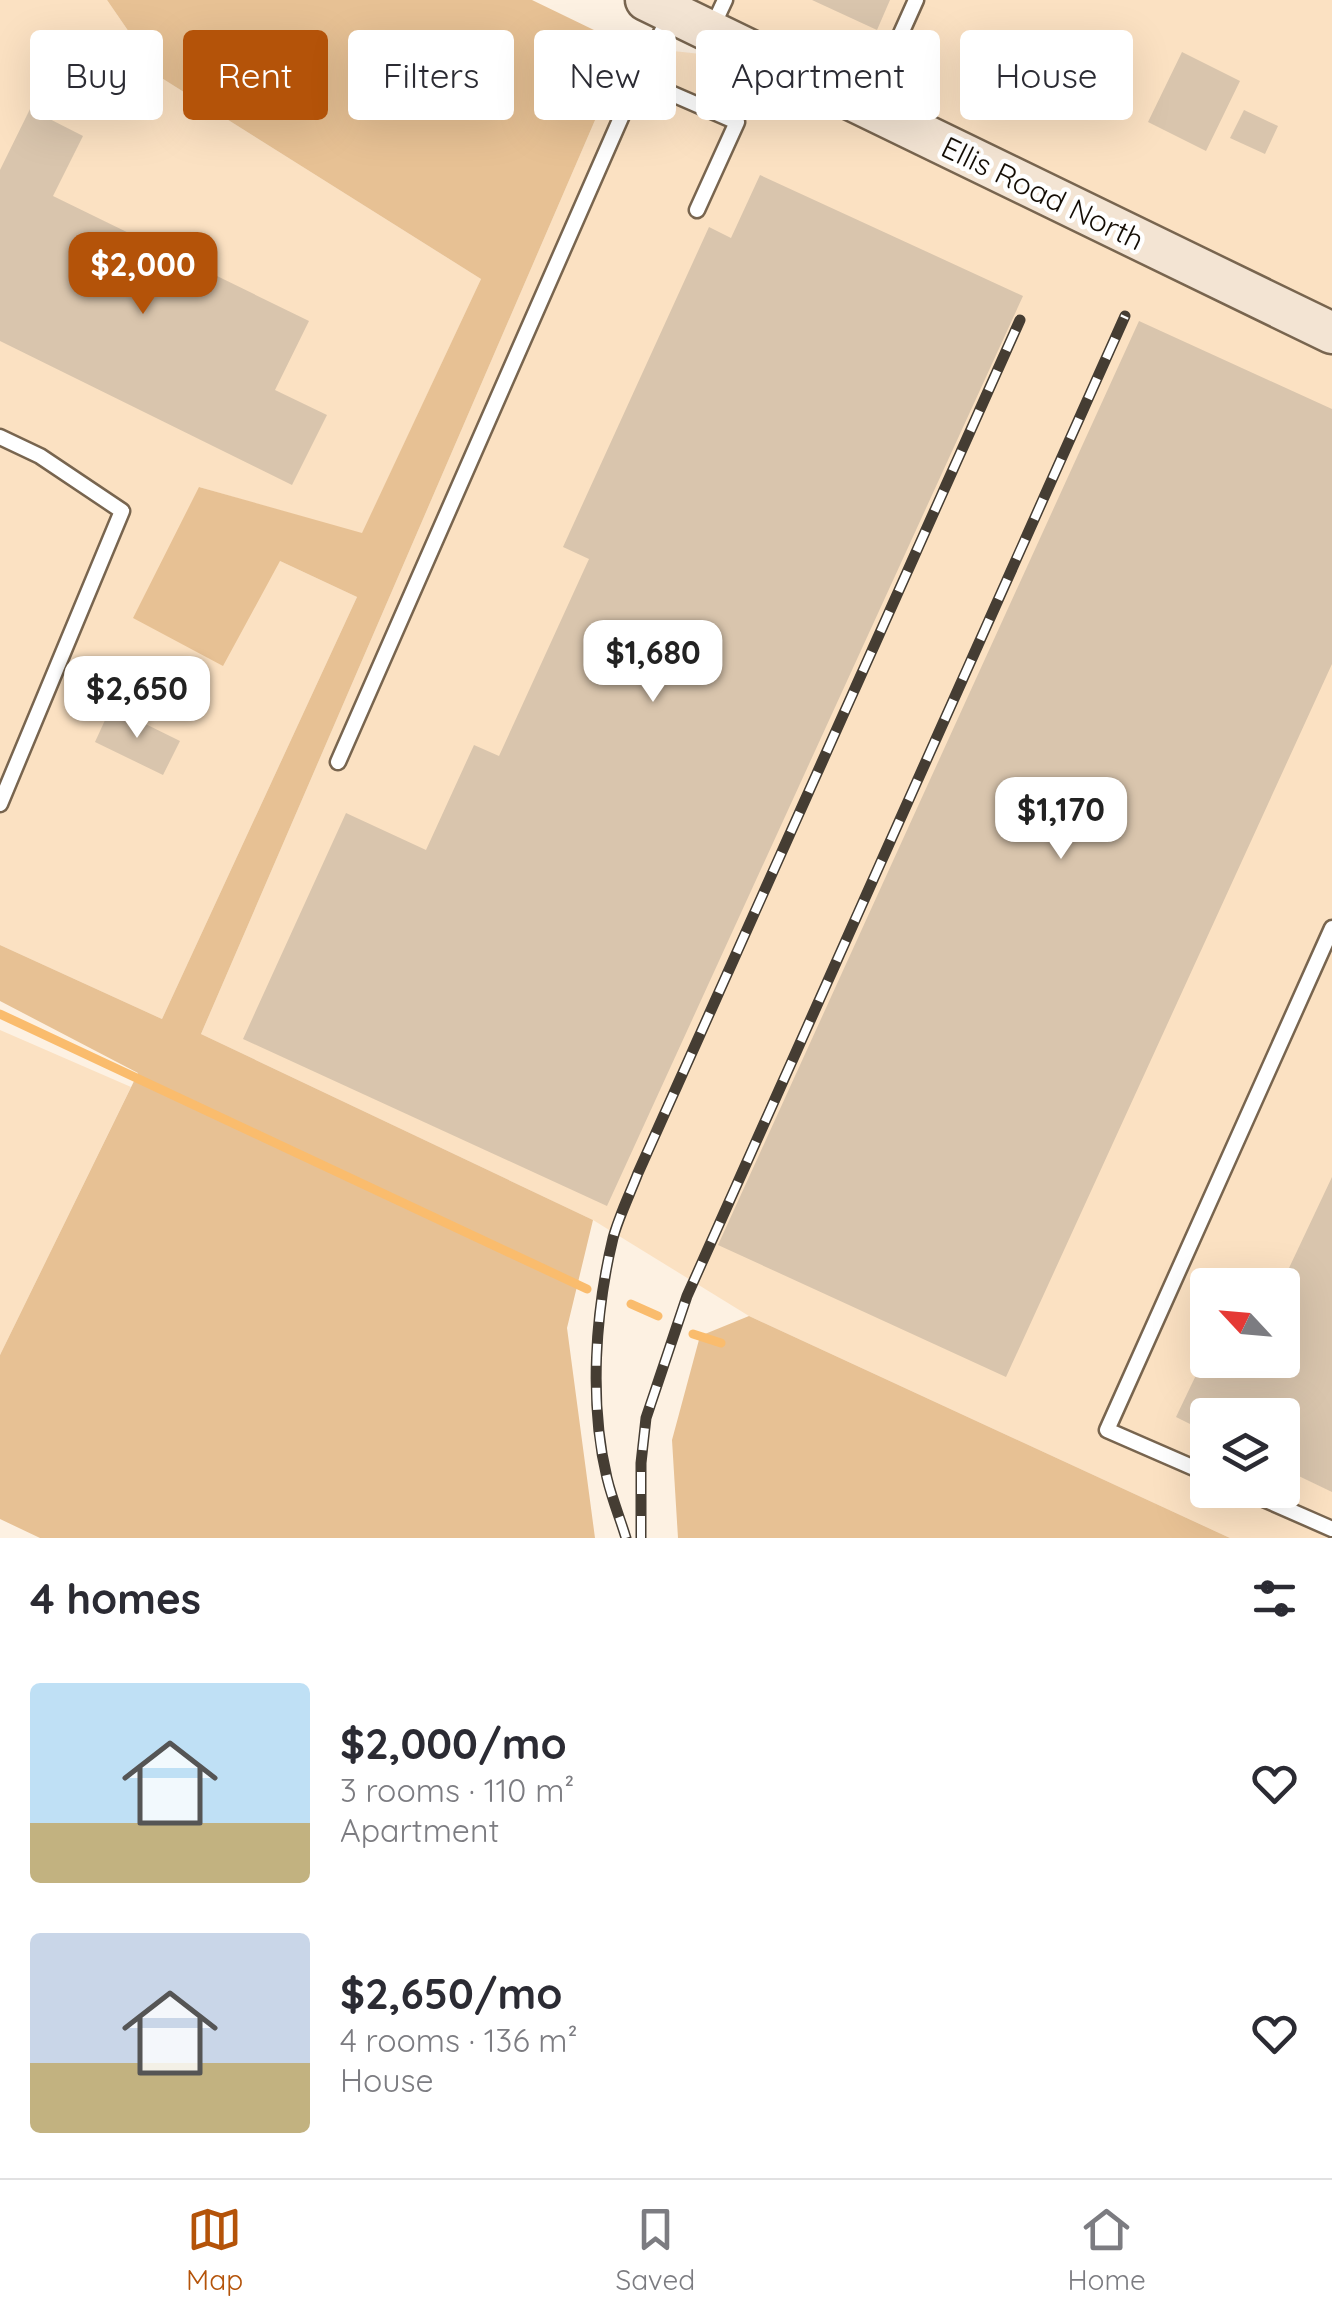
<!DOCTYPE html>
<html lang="en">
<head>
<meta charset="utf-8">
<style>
  body { margin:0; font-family:Quicksand,sans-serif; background:#f7f7f7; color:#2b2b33; height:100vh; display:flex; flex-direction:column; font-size:38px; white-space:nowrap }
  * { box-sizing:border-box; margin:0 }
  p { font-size:32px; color:#7c7c81 }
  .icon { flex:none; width:55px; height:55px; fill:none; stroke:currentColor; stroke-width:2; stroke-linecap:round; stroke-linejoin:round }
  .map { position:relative; height:1538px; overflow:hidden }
  .drawer { display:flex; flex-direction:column; background:#fff; flex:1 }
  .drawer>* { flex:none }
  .hud { position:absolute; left:30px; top:30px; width:1272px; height:90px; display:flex; gap:20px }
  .needle { width:65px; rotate:296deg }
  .fabs { position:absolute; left:1190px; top:1268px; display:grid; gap:20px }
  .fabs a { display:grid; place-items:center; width:110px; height:110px; border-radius:10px; background:#fff; box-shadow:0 10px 40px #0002; font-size:50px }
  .price { position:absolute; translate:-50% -85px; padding:0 22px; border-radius:20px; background:#fff; color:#222; font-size:32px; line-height:65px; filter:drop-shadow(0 2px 5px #0008) }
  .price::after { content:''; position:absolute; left:50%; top:60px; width:30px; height:22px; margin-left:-15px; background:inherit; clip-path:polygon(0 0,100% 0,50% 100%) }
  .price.active { background:#b45309; color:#fff }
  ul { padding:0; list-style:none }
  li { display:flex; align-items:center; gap:30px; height:250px; padding:0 30px }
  li span { display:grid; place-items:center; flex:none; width:280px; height:200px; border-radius:10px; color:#555 }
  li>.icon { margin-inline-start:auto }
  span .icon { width:120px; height:120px; fill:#fffc; stroke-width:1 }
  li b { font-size:42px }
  h2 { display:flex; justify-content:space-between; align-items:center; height:120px; padding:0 30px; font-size:42px }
  .tag { padding:0 35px; border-radius:10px; background:#fff; box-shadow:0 10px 40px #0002; font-size:35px; line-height:90px }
  .tag.active { background:#b45309; color:#fff }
  .dock { display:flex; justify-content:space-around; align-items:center; height:140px; border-top:2px solid #e1e1e2; background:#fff; font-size:28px; color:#7c7c81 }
  .dock a { display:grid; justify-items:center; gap:5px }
  .dock .active { color:#b45309 }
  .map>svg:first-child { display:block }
  .built { fill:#fbe1c2; fill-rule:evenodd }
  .green { fill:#e7c194 }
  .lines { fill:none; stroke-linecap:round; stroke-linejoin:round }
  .stream { stroke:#fabc6d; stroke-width:9 }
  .building { fill:#d9c5ad }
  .lane-casing { stroke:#78654f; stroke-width:19 }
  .secondary-casing { stroke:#78654f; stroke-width:45 }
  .lane { stroke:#fff; stroke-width:14 }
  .secondary { stroke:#f3e4d3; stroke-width:40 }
  .rail-casing { stroke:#453d33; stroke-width:11 }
  .rail { stroke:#fff; stroke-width:8; stroke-dasharray:22; stroke-linecap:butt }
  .labels { text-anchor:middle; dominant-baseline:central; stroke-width:9; stroke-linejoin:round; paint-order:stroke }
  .street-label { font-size:30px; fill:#140d05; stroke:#fff }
</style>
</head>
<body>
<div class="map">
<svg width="1332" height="1538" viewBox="0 0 1332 1538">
  <rect width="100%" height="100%" fill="#fdf1e2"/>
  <!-- built -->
  <path class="built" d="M0,0h107l53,77 321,202 -119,255 -163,-47 81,74 77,36 -195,422 -162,-74z
    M684,0h648v313z
    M627,46l83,9 622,299v1184h-102l-481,-222 -156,-96 -392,-186zM1208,1285h74v75h-74zM1208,1415h74v75h-74z
    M0,1030l131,57 -131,268z"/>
  <!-- green -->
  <path class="green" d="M107,0h425l95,46 -426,988 392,186 -26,108 28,210h-555l-40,-19v-164l138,-282 -138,-72v-56l162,74 195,-422 -77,-36 -57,105 -90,-48 66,-131 163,46 119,-254 -321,-202z
    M749,1316l481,222h-552l-6,-98 28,-104z"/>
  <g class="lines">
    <!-- stream -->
    <path class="stream" d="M0,1014l587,275
      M631,1304l27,12
      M693,1334l28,9"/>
  </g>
  <!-- building -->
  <path class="building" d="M812,0h78l-13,30z
    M1182,52l58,29 -34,70 -58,-29z
    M30,109l53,27 -30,60 256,125 -34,69 52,25 -35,70 -292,-144v-171z
    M1244,110l34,16 -13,28 -35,-16z
    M760,175l263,121 -416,910 -364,-167 103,-226 80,37 48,-105 25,11 90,-197 -26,-12 146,-320 22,11z
    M1139,321l193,88v255l-326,713 -288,-132z
    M106,664l42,20 -12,23 -41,-20z
    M111,707l69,34 -17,34 -68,-33z
    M1332,1177v315l-50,-24v-53h-74v18l-32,-16 32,-67v10h74l-1,-75z"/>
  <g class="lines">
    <!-- lane casing -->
    <g class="lane-casing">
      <path id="lane" d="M669,17l-31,62 99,43 -40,88
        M711,30l14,-30
        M868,107l48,-107
        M0,437l40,19 82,55 -122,293
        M338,762l300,-683
        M1208,1474l-101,-44 225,-502
        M1243,1490l89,39"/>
    </g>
    <!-- secondary casing -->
    <g class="secondary-casing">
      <path id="secondary" d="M646,0l686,333"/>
    </g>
    <!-- lane -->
    <use href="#lane" class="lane"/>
    <!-- secondary -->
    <use href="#secondary" class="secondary"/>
    <!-- rail casing -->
    <g class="rail-casing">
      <path id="rail" d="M626,1538c-6,-20 -14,-39 -19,-60 -18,-75 -12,-165 6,-240 6,-22 17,-44 25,-65l382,-853
        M641,1538v-75l5,-45 41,-122 438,-980"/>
    </g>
    <!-- rail -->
    <use href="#rail" class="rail"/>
  </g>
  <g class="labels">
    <!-- street labels -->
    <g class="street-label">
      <text transform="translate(1043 193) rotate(26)">Ellis Road North</text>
    </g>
  </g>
</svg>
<div class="fabs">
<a><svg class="needle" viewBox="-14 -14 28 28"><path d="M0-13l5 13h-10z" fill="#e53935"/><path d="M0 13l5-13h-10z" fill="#7c7c81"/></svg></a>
<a><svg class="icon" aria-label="layers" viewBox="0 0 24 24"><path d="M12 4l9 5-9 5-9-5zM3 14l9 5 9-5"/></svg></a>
</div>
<b class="price active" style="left:143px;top:317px">$2,000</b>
<b class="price" style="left:653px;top:705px">$1,680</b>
<b class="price" style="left:137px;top:741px">$2,650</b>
<b class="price" style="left:1061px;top:862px">$1,170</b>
<div class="hud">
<a class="tag">Buy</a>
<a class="tag active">Rent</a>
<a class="tag">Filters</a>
<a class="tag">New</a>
<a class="tag">Apartment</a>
<a class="tag">House</a>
</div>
</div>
<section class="drawer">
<h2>4 homes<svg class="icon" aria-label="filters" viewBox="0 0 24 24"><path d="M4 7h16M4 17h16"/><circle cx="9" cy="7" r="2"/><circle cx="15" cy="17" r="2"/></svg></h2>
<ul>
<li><span style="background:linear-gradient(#bfe0f5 70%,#c2b280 0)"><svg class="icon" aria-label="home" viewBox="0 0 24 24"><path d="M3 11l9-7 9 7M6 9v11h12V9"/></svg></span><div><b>$2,000/mo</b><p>3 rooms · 110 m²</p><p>Apartment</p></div><svg class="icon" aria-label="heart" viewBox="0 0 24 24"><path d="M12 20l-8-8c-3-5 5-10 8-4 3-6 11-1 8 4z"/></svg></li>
<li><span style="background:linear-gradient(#c9d6e8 65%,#c2b280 0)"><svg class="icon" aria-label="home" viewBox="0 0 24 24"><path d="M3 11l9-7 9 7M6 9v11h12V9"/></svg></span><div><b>$2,650/mo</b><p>4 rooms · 136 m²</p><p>House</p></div><svg class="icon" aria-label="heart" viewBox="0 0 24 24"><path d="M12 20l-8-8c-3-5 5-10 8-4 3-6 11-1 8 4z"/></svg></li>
</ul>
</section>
<nav class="dock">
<a class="active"><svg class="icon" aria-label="map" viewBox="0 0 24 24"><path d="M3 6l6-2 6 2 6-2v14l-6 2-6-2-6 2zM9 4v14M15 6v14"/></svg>Map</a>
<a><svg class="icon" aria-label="saved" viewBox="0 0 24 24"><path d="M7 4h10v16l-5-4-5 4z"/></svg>Saved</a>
<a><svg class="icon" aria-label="home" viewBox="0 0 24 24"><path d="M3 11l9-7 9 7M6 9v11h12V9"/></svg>Home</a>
</nav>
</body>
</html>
